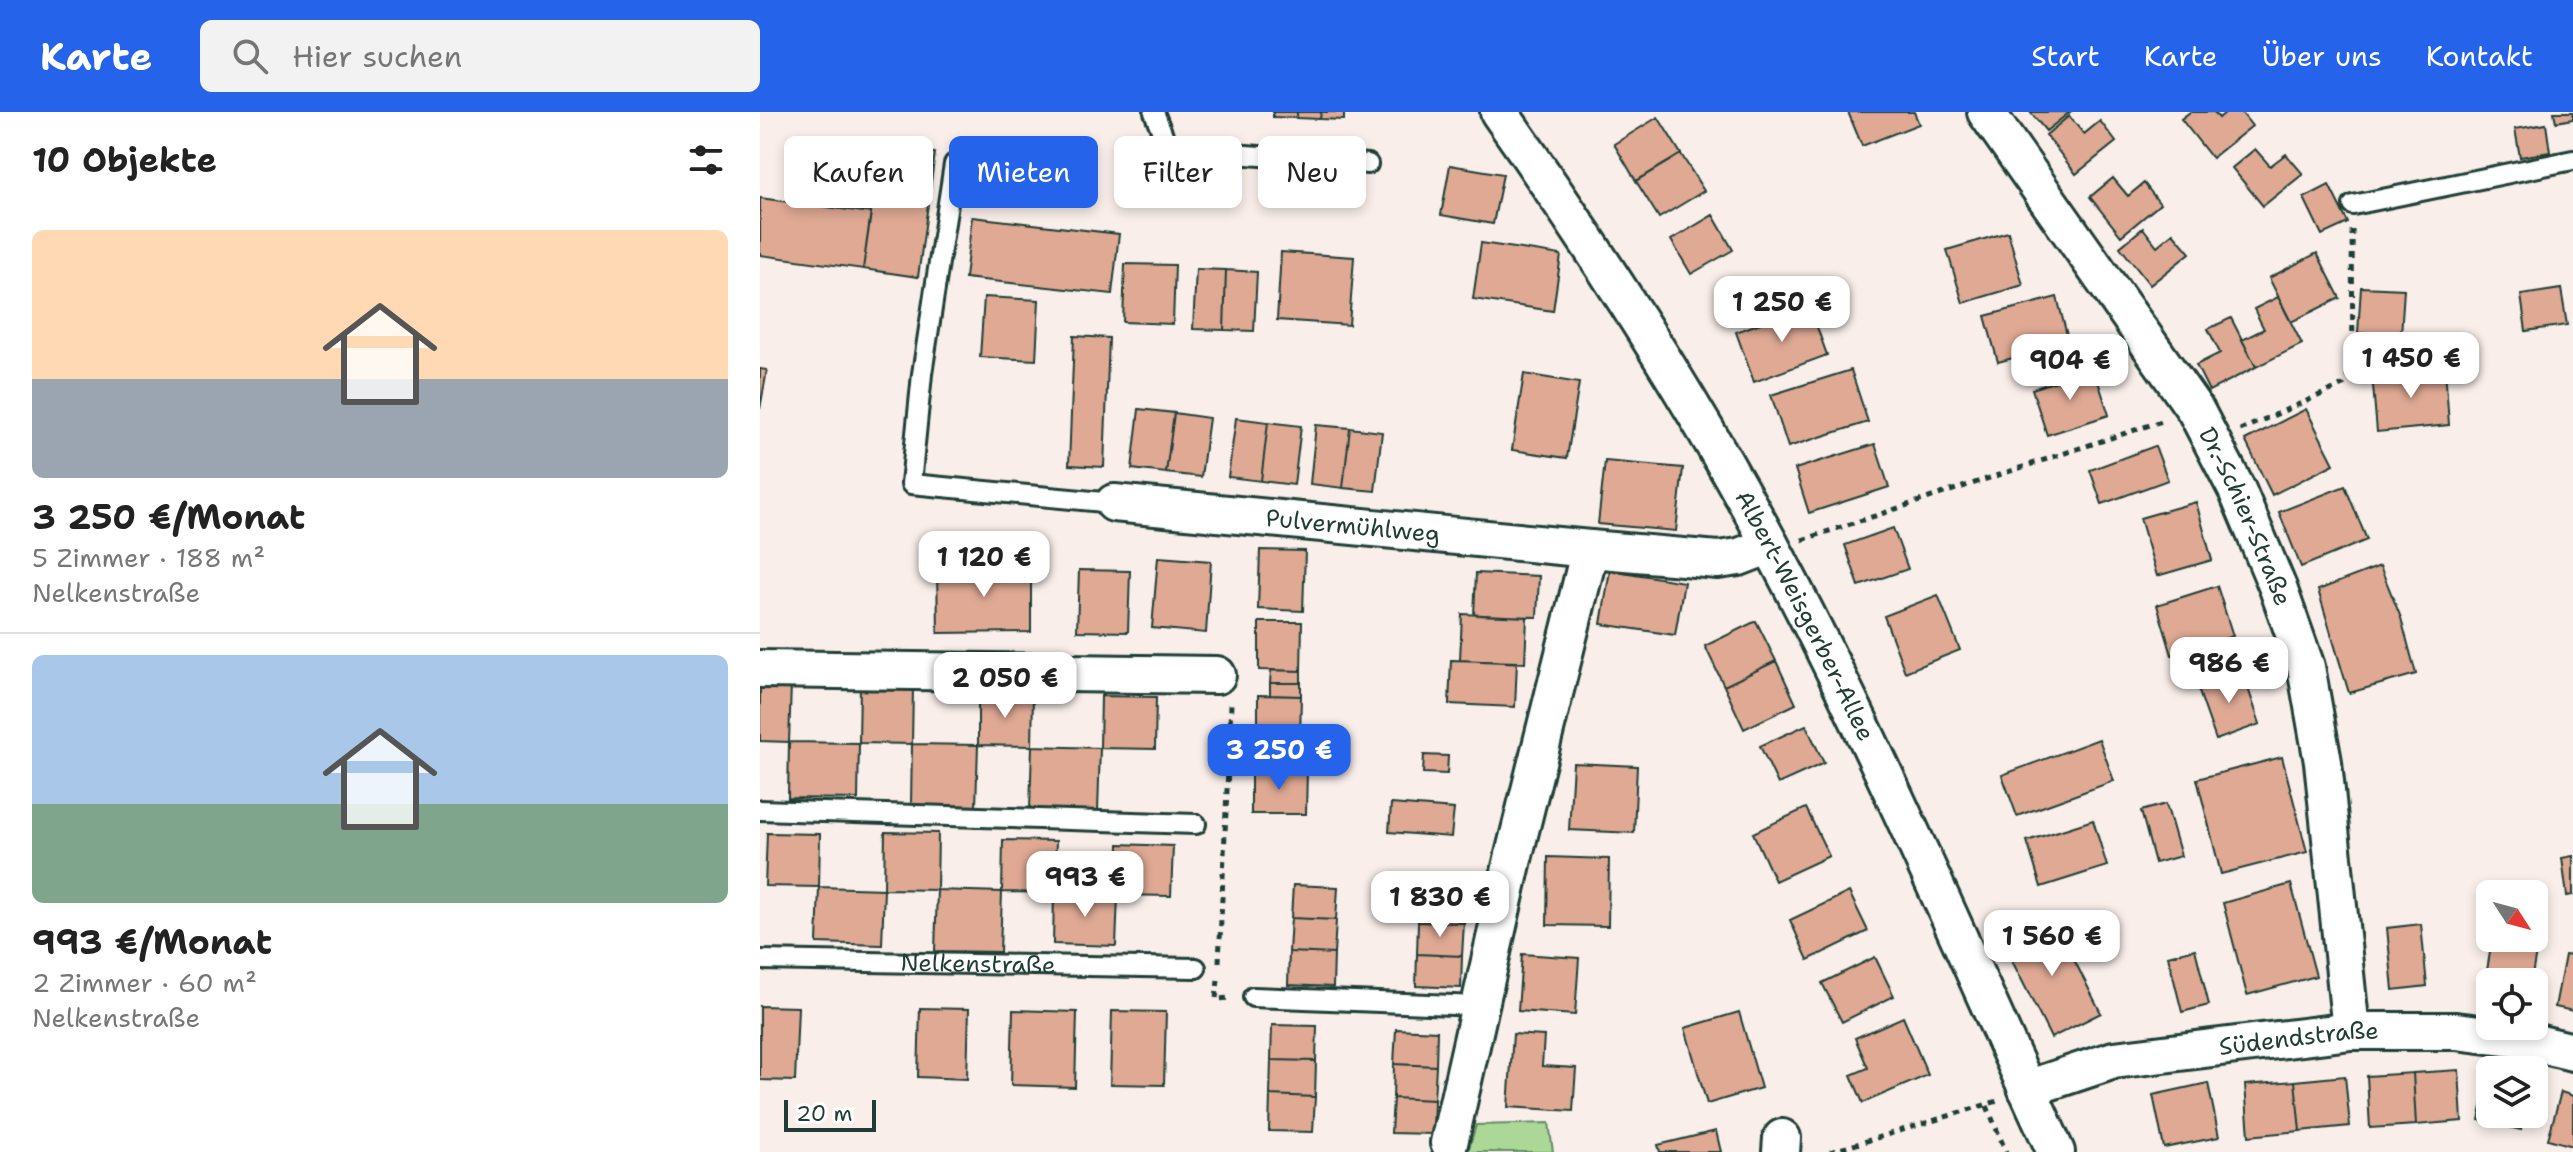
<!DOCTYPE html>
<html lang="de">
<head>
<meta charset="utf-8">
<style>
  body { margin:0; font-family:"Shantell Sans",sans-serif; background:#f2f2f2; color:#222; height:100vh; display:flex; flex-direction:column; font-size:30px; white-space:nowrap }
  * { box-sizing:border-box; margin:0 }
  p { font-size:26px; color:#767676 }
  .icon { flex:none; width:44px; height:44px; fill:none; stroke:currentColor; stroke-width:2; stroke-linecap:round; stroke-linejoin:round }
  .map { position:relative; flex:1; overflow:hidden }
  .details { display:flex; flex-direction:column; background:#fff; width:760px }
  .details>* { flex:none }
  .banner { position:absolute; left:24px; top:24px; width:760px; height:72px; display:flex; gap:16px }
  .needle { width:52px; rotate:126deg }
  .buttons { position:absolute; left:1716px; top:768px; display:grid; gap:16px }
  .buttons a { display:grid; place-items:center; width:72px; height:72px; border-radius:12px; background:#fff; box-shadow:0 4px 12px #0003; font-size:40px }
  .scale { position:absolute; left:24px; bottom:20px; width:92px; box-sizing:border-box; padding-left:8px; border:4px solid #1f3d34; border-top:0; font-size:22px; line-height:28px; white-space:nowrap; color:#1f3d34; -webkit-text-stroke:6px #fff; paint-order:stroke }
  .price { position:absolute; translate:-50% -68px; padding:0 18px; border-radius:16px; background:#fff; color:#222; font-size:26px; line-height:52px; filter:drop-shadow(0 2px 4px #0008) }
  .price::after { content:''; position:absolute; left:50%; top:48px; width:24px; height:18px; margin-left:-12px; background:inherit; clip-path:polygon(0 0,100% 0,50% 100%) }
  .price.current { background:#2563eb; color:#fff }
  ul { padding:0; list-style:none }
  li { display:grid; align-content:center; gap:16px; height:424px; padding:0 32px }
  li+li { border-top:2px solid #e0e0e0 }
  li span { display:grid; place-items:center; height:248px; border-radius:12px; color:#555 }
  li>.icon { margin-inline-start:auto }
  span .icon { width:144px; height:144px; fill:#fffc; stroke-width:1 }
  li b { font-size:34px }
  h2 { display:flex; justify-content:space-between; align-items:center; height:96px; padding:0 32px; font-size:34px }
  .pill { padding:0 28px; border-radius:12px; background:#fff; box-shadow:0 4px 12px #0003; font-size:28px; line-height:72px }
  .pill.current { background:#2563eb; color:#fff }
  header { display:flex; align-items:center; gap:48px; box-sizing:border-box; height:112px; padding:0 40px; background:#2563eb; color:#fff }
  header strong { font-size:38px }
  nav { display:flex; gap:44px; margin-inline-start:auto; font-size:28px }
  .search { width:560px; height:72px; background:#f2f2f2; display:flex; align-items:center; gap:20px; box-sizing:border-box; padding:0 28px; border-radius:12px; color:#767676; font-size:30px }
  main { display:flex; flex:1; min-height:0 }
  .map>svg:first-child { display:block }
  .green { fill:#abd897; stroke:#658a66; stroke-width:2 }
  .building { fill:#dfa994; stroke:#1f3d34; stroke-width:2 }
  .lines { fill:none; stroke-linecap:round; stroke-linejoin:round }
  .lane-casing { stroke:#1f3d34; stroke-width:24 }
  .street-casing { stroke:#1f3d34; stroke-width:42 }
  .path { stroke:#1f3d34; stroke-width:5; stroke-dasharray:6 6; stroke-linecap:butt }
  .lane { stroke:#fff; stroke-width:18 }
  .street { stroke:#fff; stroke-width:36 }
  .labels { text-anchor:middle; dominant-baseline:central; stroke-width:8; stroke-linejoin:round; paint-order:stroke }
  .street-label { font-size:24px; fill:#1f3d34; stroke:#fff }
</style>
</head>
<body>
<header>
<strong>Karte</strong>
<div class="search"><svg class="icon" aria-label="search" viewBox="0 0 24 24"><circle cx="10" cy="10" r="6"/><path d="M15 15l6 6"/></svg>Hier suchen</div>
<nav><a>Start</a><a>Karte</a><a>Über uns</a><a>Kontakt</a></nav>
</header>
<main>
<section class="details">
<h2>10 Objekte<svg class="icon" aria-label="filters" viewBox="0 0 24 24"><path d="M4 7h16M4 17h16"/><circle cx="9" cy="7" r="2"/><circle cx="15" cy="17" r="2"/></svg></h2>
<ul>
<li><span style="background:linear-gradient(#ffd9b3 60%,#9aa5b1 0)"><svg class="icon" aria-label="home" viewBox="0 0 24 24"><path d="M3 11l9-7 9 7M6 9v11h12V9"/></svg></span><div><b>3 250 €/Monat</b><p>5 Zimmer · 188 m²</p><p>Nelkenstraße</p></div></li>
<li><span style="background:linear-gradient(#a9c7e8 60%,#7fa58c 0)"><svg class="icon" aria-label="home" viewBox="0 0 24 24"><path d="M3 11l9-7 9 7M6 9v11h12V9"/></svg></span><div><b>993 €/Monat</b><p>2 Zimmer · 60 m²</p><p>Nelkenstraße</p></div></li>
</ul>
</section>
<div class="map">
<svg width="1813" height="1040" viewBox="0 0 1813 1040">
  <rect width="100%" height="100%" fill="#f9eeea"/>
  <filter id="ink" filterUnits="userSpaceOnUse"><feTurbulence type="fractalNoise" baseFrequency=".0125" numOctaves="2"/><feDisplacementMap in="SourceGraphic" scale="16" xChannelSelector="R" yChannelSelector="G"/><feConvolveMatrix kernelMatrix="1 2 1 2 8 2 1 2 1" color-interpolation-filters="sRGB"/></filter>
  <g filter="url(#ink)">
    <!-- green -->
    <path class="green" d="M789,1011l4,29h-85l8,-27z"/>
    <!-- building -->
    <path class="building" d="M513,0h24v6l-24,-1z
      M537,0h24l-1,7 -23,-1z
      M561,0h23v8l-24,-1z
      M1088,0h66l5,12 -57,22z
      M1270,0h40l-24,19z
      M1430,0h24l5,6 7,-6h15l11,14 -40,32 -31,-39z
      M1794,0h19v7l-17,3z
      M1309,4l15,18 16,-13 16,21 -40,32 -30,-39z
      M898,5l23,37 -45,27 -22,-37z
      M1786,12l4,28 -30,5 -5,-28z
      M120,34l55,7 -17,124 -55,-8z
      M1495,37l15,17 16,-12 17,20 -40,32 -31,-38z
      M921,42l23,37 -45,27 -23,-37z
      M690,53l53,9 -10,50 -52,-9z
      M1353,66l15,18 16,-13 16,21 -39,32 -31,-39z
      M1569,73l19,38 -26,12 -18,-37z
      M0,86l111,15 -8,56 -103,-14z
      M953,103l20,35 -42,24 -20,-34z
      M212,105l147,17 -7,60 -147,-16z
      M1383,116l14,18 16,-13 17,20 -40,32 -30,-38z
      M1248,120l15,53 -60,18 -16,-53z
      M721,131l80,12 -8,56 -80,-12z
      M521,140l73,5 -5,68 -72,-5z
      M1557,141l23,45 -49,24 -22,-44z
      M365,152l50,1 -2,59 -50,-2z
      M436,157l30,1 -2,60 -31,-1z
      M466,158l31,2 -3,59 -30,-1z
      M1601,175l43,2 -3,47 -43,-3z
      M1801,177l6,36 -41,6 -5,-36z
      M224,185l55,3 -3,60 -56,-3z
      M1297,185l12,46 -71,19 -13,-46z
      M1518,185l24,47 -46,23 -14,-27 22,-11 -10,-20z
      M1049,193l18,50 -73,27 -18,-50z
      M1471,206l25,49 -47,24 -13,-26 24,-12 -12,-24z
      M314,224l35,2 -5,129 -35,-2z
      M1685,256l4,57 -72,7 -5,-58z
      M0,257l7,1 -7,39z
      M1334,257l15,46 -62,20 -15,-46z
      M1091,258l17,52 -80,25 -17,-52z
      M764,262l55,9 -12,75 -55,-8z
      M379,297l35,4 -8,60 -34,-4z
      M1546,297l28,55 -62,31 -27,-55z
      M414,301l35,5 -8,59 -35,-4z
      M476,306l32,4 -7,59 -33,-4z
      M508,310l33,4 -7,59 -33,-4z
      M556,313l34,3 -7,60 -33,-4z
      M590,316l32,4 -7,59 -32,-3z
      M1115,332l14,43 -80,26 -14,-44z
      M1395,334l13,34 -66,24 -12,-34z
      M845,349l78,7 -7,63 -78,-7z
      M1585,374l22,54 -66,27 -22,-55z
      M1436,390l16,58 -55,16 -17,-58z
      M1133,416l15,41 -49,17 -14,-41z
      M500,438l45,1 -2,60 -45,-2z
      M398,445l53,4 -5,72 -54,-5z
      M271,454v66l-93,1 -1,-66z
      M1620,454l21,52 15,56 -67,19 -31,-103z
      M319,458l51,1 -2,61 -51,-1z
      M850,458l74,12 -9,53 -74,-11z
      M716,461l63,3 -2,41 -63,-2z
      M1457,474l16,50 -61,19 -15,-50z
      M1178,483l22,55 -55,22 -21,-56z
      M702,502l65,3 -2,46 -65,-3z
      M996,509l20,40 -52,25 -19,-40z
      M499,510h43l-1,49 -42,-1z
      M691,548l66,2 -2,45 -66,-3z
      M1016,549l20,43 -52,25 -20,-43z
      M511,558l30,1v12h-31z
      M1482,558l18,54 -44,16 -19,-54z
      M0,571l31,1 -2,58 -29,-1z
      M510,571h31v13l-31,-1z
      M100,574l53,1 -1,57 -53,-1z
      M218,582l55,1 -1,51 -54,-1z
      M498,583l43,1 -1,42 -42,-1z
      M341,584l55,1 -1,52 -55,-1z
      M1046,613l18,38 -46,21 -18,-38z
      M1339,627l15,42 -97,35 -15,-41z
      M29,630l70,1 -1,56 -70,-1z
      M152,632l66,1 -2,61 -65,-1z
      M272,634l68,2 -2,63 -68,-1z
      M664,643l24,1 -1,18 -24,-1z
      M1522,645l25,95 -86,22 -24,-95z
      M813,651l64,3 -3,67 -65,-3z
      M491,658h56l-1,44h-55z
      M631,692l63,5 -3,28 -62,-5z
      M1406,692l15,52 -26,7 -14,-52z
      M1046,696l23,48 -54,25 -22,-48z
      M1333,708l14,46 -66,21 -14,-46z
      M125,720l53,1 -1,57 -53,-1z
      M7,721l53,1 -1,53 -54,-1z
      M243,728l53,1 -2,52 -52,-1z
      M359,732l54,2 -2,50 -53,-1z
      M1813,744v39l-6,1 -5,-38z
      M788,745l61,2 -1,67 -61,-1z
      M681,763l24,1v15l-24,-1z
      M1531,772l25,92 -69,19 -24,-92z
      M533,773l45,2 -2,33 -45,-2z
      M59,775l65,2 -2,56 -65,-2z
      M660,777l45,2 -1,32 -46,-1z
      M177,778l65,2 -2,60 -65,-1z
      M1089,780l19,39 -60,29 -18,-40z
      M294,781l64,2 -2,51 -63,-2z
      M531,806l45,2 -2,34 -45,-2z
      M1293,806l48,95 -50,25 -48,-95z
      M658,810l46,1 -2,33 -45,-2z
      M1661,812l6,62 -34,4 -6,-62z
      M1731,834l45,6 -5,30h-41v20l-8,-1z
      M1435,837l14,56 -27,7 -14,-56z
      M529,840l45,2 -1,33 -45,-2z
      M657,842l45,2 -1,32 -45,-2z
      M762,842l57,4 -4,57 -57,-4z
      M1805,843l8,1v55l-18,-4z
      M1115,845l19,39 -52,26 -20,-39z
      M0,894l38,1 -3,74 -35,-1z
      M160,896l49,1 -2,70 -49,-2z
      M253,898l64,2 -2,75 -64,-2z
      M352,899l54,1 -2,73 -54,-1z
      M979,900l22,76 -54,16 -22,-76z
      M1143,905l25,58 -65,28 -12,-28 17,-7 -13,-30z
      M512,913l45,1 -1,35 -45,-1z
      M636,917l41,2 -1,35 -42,-2z
      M753,922l31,2 -2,30 34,2 -3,43 -65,-4z
      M511,948l45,1 -1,36 -45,-2z
      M634,952l42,2 -2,34 -41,-2z
      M1699,958l3,51 -46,4 -3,-52z
      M1653,961l3,52 -46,3 -3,-52z
      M1730,962v40h35l-4,16 -42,-10z
      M1585,964l5,50 -50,5 -5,-50z
      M1535,969l5,50 -51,5 -4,-51z
      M1448,971l11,54 -55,11 -11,-53z
      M1801,980l12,4v50l-25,-7z
      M510,983l45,2 -2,35 -44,-1z
      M633,986l41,2 -1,34 -42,-1z
      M956,1019l5,21h-61l-2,-7z"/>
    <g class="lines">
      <!-- lane casing -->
      <g class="lane-casing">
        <g id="lane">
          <path d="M394,0l11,28 13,10 190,14"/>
          <path d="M194,52l-32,210 -11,110 203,19"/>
          <path d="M1593,93l220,-45"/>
          <path d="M0,698l436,14"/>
          <path id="s1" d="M0,848l436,8"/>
          <path d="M493,885l225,9"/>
        </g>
      </g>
      <!-- street casing -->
      <g class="street-casing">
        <g id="street">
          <path id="s2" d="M739,0c97,138 189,280 269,429 106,198 194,407 288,611"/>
          <path id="s3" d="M1226,0l210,299 41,79 41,98 28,79 17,95 28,269"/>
          <path id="s4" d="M354,391l476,46 -77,310 -64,284"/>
          <path d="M830,437l128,11 21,-3 31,-12"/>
          <path d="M0,557l457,6"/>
          <path id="s5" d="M1267,977l87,-29 237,-29h105l64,8 53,13"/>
          <path d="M1021,1040l1,-14"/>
        </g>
      </g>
      <!-- path -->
      <path class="path" d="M1480,318l103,-45 10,-18 -1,-141
        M1042,428l363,-120
        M459,850l12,-258
        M458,868l-2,19 14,-1
        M1227,994l19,46
        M1070,1040l168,-51"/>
      <!-- lane -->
      <use href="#lane" class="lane"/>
      <!-- street -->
      <use href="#street" class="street"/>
    </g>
  </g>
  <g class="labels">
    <!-- street labels -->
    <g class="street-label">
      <text stroke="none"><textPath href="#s3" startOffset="482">Dr.-Schier-Straße</textPath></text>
      <text stroke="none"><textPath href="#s4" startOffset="240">Pulvermühlweg</textPath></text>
      <text stroke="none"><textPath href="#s2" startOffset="590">Albert-Weisgerber-Allee</textPath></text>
      <text stroke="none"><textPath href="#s1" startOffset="218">Nelkenstraße</textPath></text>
      <text stroke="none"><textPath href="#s5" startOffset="278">Südendstraße</textPath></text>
    </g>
  </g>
</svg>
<div class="buttons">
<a><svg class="needle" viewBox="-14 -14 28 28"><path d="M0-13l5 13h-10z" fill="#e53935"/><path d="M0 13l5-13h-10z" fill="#767676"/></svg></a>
<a><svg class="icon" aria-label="locate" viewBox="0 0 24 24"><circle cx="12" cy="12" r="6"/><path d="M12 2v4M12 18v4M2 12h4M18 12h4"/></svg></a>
<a><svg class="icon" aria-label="layers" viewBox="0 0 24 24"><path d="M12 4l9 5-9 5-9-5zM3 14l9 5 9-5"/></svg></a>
</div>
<div class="scale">20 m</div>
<b class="price" style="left:1022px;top:232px">1 250 €</b>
<b class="price" style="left:1651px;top:288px">1 450 €</b>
<b class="price" style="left:1310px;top:290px">904 €</b>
<b class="price" style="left:224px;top:487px">1 120 €</b>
<b class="price" style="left:1469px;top:593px">986 €</b>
<b class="price" style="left:245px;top:608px">2 050 €</b>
<b class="price current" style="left:519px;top:680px">3 250 €</b>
<b class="price" style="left:325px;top:807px">993 €</b>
<b class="price" style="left:680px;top:827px">1 830 €</b>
<b class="price" style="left:1292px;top:866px">1 560 €</b>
<div class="banner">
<a class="pill">Kaufen</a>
<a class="pill current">Mieten</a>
<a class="pill">Filter</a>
<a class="pill">Neu</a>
</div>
</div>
</main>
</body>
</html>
